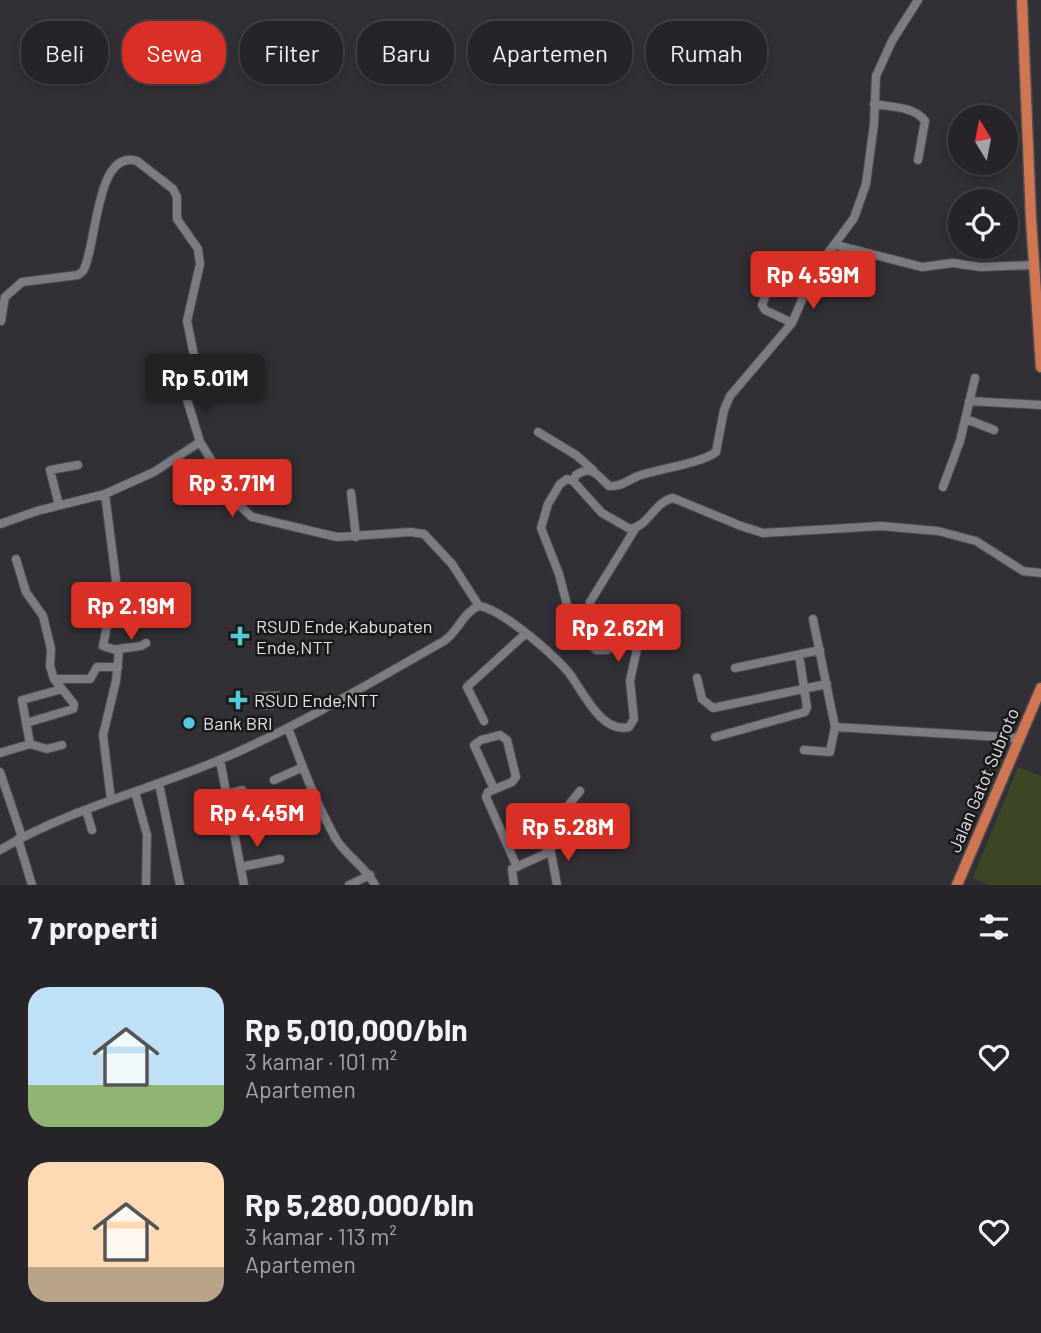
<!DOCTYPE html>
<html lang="id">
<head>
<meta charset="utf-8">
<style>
  body { margin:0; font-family:Barlow,sans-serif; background:#2e2c30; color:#f1f3f6; height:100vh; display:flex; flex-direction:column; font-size:26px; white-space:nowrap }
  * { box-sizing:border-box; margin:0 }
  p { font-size:23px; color:#a4a4a8 }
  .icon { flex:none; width:38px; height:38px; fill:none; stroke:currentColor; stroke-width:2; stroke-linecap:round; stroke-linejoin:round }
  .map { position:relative; height:885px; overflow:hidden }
  .details { display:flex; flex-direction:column; background:#262428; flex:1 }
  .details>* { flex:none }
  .hud { position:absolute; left:21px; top:21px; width:999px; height:63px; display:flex; gap:14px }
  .needle { width:46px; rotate:350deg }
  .controls { position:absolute; left:948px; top:105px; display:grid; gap:14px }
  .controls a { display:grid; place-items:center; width:70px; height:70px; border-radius:50%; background:#262428; box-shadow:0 4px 10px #0003,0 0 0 2px #424145; font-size:35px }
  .price { position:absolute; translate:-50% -60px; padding:0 16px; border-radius:7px; background:#d93025; color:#fff; font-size:23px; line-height:46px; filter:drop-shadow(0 2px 4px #0008) }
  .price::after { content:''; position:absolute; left:50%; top:42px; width:21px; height:16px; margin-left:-10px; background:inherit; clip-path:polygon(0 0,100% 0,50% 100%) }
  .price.on { background:#222; color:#fff }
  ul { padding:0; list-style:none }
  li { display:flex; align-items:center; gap:21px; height:175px; padding:0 28px }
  li span { display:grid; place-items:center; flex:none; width:196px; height:140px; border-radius:21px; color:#555 }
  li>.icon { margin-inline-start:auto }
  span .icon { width:84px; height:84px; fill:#fffc; stroke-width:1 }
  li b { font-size:30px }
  h2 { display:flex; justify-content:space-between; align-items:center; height:84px; padding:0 28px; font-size:30px }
  .chip { padding:0 24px; border-radius:28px; background:#262428; box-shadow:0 4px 10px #0003,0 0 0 2px #424145; font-size:24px; line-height:63px }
  .chip.on { background:#d93025; color:#fff }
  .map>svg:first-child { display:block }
  .green { fill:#3d4725 }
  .building { fill:#504f55; stroke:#65646a; stroke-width:2 }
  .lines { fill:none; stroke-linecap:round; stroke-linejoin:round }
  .minor-casing { stroke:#4f4d52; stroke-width:10 }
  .highway-casing { stroke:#4f4d52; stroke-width:13 }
  .minor { stroke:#7e7c83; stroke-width:8 }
  .highway { stroke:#d07652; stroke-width:10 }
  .poi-dot { fill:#52cbd8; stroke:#19191b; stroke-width:2.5 }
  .labels { text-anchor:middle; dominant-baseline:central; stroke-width:5; stroke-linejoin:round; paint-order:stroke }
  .poi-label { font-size:18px; fill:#e4e3e7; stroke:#19191b; text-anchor:start }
  .street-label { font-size:18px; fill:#e4e3e7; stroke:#19191b }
</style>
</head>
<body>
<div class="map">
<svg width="1041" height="885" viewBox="0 0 1041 885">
  <rect width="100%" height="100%" fill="#323036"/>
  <!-- green -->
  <path class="green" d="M1018,767l23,9v109h-52l-16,-7z"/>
  <!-- building -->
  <path class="building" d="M279,692l1,12h-7v5h-9v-4h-8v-12z"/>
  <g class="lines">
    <!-- minor casing -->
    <g class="minor-casing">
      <path id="minor" d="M874,104c16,3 40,2 51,17l-7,39
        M836,245l86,22 31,-4 28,4 53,-2
        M770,283l-8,22 3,5 27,13
        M1,321l4,-24 17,-15 56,-7 5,-4c14,-23 12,-123 54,-110l36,28 4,8v22l21,30 2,15 -13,57 8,39 -10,33 15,49
        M969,401l72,4
        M966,419l28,11
        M538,432l38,23 17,15
        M573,481l3,-6c16,-11 22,1 33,11 13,1 20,-7 32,-11 18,-6 61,-12 75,-23l8,-42 6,-14 62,-73 22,-51 40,-54 12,-34 8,-60 2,-48 16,-35 26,-41
        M943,487l17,-46 15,-63
        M351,493l5,44
        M105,494l11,86 -13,66 16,5 -3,30 -13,54 8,65
        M59,505l-9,-35 28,-5
        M0,524l37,-13 68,-17 49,-22 46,-30 39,63 13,12 85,20 73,-5 14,2 28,30 27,42
        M16,559l10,33 17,24 8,33 -1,17 4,13 20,25 -1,5 -47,14
        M590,602l45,-73
        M118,649l23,-3 5,-3
        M735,668l85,-18
        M697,678l5,21 11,9 114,-24
        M54,679h36l7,-12h21
        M484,721l-17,-34 58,-53
        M835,727l185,11
        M288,728c14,37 28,76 48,111 11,18 29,27 39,46
        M715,737l90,-25 2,-5 -8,-52
        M30,744l17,5 15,-4
        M804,750l26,2 5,-25 -22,-108
        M0,753l30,-9 -8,-44 40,-11
        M220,760l24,125
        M0,772l22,65
        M274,780l29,-13
        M159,784l21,101
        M494,789l-20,-44 7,-5 19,-5 7,5 9,37 -4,5 -24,10 -2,5 31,70
        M135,792l12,43 -1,50
        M227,794l15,-4
        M86,810l6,20
        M18,839l14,46
        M550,847l7,38
        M0,850c67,-40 145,-59 217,-89 76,-32 155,-79 227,-120 15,-10 18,-28 35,-35 23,3 75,49 90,67 14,18 32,61 60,54l5,-8 -4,-38 8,-37 -9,-4 -22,10h-11l-18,-18 -7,-12 -12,-46 -18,-46 7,-24 12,-20 7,-5 6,2 29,32 28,16c19,-3 24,-27 43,-31l68,28 22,7 118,-7 57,5 38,10 47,30 18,2
        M241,867l39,-8
        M349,885l21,-10
        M514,885l-2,-16 33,-15 18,-42 17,-21"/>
    </g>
    <!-- highway casing -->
    <g class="highway-casing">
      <path id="highway" d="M1022,0l9,219 10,148
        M957,885l84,-197"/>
    </g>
    <!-- minor -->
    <use href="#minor" class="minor"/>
    <!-- highway -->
    <use href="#highway" class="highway"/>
  </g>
  <!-- markers -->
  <g class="poi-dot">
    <path d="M236.5 625.5h7v7h7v7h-7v7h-7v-7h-7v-7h7z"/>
    <path d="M234.5 689.5h7v7h7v7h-7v7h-7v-7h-7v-7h7z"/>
    <circle cx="189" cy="723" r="7"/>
  </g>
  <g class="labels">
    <!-- poi labels -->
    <g class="poi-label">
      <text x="256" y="626">RSUD Ende,Kabupaten<tspan x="256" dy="21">Ende,NTT</tspan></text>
      <text x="254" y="700">RSUD Ende,NTT</text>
      <text x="203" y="723">Bank BRI</text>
    </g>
    <!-- street labels -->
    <g class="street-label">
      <text transform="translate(983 780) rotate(-67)">Jalan Gatot Subroto</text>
    </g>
  </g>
</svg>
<div class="controls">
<a><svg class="needle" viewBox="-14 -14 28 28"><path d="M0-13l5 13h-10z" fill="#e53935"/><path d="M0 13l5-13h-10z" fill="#a4a4a8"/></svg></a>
<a><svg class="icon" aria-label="locate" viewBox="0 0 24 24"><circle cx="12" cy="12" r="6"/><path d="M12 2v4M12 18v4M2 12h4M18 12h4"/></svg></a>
</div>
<b class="price" style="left:813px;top:311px">Rp 4.59M</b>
<b class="price on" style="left:205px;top:414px">Rp 5.01M</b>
<b class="price" style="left:232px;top:519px">Rp 3.71M</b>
<b class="price" style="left:131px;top:642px">Rp 2.19M</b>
<b class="price" style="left:618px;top:664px">Rp 2.62M</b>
<b class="price" style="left:257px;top:849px">Rp 4.45M</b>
<b class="price" style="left:568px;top:863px">Rp 5.28M</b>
<div class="hud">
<a class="chip">Beli</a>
<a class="chip on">Sewa</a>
<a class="chip">Filter</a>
<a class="chip">Baru</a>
<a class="chip">Apartemen</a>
<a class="chip">Rumah</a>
</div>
</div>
<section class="details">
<h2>7 properti<svg class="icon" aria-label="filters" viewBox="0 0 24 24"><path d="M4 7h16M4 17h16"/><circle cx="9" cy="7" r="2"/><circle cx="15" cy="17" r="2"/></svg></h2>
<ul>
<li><span style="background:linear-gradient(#bfe0f5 70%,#8fb573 0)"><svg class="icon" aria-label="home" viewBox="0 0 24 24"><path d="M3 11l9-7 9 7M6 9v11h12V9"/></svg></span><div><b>Rp 5,010,000/bln</b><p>3 kamar · 101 m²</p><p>Apartemen</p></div><svg class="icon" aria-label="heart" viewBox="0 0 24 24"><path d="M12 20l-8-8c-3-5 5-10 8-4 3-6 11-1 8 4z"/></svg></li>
<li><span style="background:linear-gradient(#ffd9b3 75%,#b9a48a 0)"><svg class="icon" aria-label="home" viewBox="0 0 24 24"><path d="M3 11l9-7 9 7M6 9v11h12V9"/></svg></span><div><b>Rp 5,280,000/bln</b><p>3 kamar · 113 m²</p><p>Apartemen</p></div><svg class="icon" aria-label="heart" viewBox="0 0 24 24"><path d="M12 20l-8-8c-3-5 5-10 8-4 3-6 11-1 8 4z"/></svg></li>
</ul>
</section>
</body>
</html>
